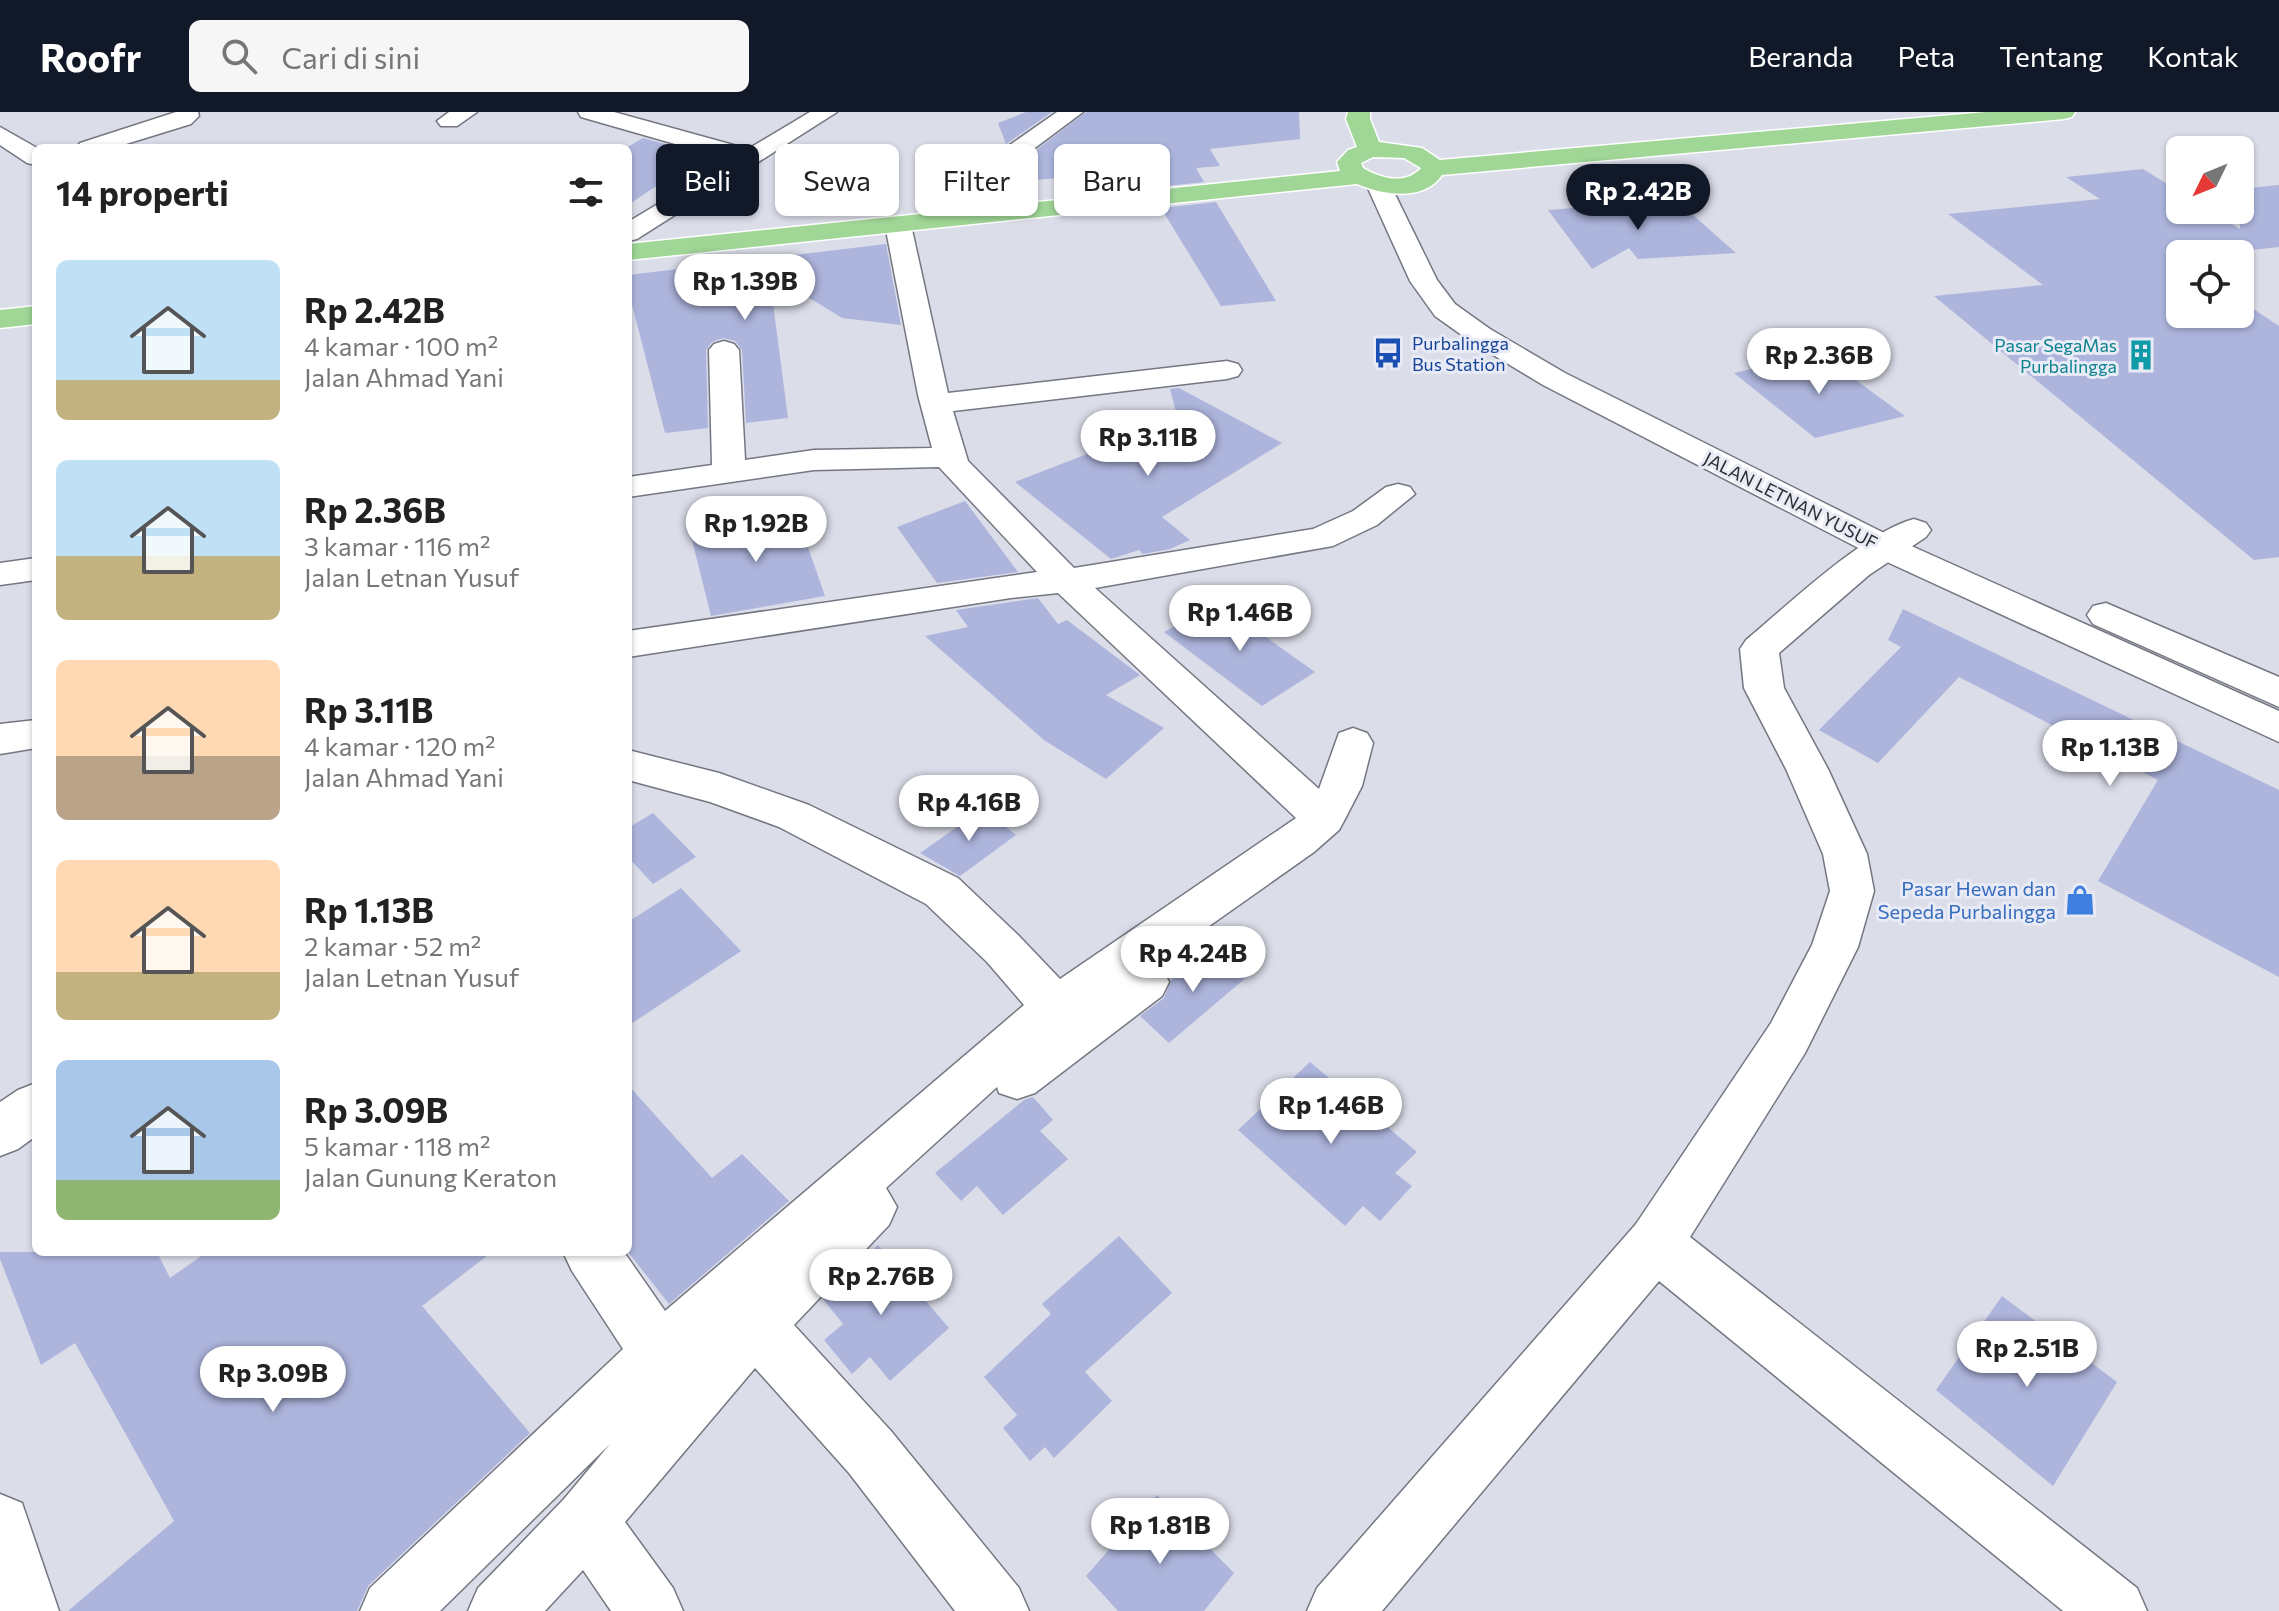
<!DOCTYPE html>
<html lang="id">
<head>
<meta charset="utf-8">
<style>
  body { margin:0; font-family:Commissioner,sans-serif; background:#f6f6f6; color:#222; height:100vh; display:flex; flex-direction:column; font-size:30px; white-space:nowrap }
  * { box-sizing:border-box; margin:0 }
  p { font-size:26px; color:#767676 }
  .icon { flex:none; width:44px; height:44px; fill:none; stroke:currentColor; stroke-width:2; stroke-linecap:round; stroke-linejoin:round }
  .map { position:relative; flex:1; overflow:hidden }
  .drawer { position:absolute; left:32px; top:32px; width:600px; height:1112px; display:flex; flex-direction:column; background:#fff; border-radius:12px; box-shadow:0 2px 6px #0004 }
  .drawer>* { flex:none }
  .guide { position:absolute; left:656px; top:32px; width:760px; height:72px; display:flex; gap:16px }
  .needle { width:52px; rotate:227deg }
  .buttons { position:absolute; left:2166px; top:24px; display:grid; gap:16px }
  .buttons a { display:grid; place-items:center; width:88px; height:88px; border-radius:12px; background:#fff; box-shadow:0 2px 6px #0004; font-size:40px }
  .price { position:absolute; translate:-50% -68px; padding:0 18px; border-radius:28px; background:#fff; color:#222; font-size:26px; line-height:52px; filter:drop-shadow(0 2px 4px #0008) }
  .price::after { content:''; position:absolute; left:50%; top:48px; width:24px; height:18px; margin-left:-12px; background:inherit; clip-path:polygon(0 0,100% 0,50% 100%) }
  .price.on { background:#111827; color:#fff }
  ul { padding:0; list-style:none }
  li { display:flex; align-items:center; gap:24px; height:200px; padding:0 24px }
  li span { display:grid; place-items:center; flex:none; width:224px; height:160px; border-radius:12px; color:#555 }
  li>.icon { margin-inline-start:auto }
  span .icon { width:96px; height:96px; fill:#fffc; stroke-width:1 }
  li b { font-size:34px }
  h2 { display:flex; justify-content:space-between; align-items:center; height:96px; padding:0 24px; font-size:34px }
  .chip { padding:0 28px; border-radius:12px; background:#fff; box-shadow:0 2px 6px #0004; font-size:28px; line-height:72px }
  .chip.on { background:#111827; color:#fff }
  header { display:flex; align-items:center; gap:48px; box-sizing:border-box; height:112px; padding:0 40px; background:#111827; color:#fff }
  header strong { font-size:38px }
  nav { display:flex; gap:44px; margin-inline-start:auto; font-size:28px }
  .search { width:560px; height:72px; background:#f6f6f6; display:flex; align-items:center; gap:20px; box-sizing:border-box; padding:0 28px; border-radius:12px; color:#767676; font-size:30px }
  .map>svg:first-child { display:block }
  .building { fill:#adb5dd }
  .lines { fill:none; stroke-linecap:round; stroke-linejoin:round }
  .minor-casing { stroke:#747781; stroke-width:3 }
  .tertiary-casing { stroke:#747781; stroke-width:3 }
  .primary-casing { stroke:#fff; stroke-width:3 }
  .minor { fill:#fff; fill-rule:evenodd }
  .tertiary { fill:#fff; fill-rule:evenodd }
  .primary { fill:#a0d696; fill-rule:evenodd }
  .labels { text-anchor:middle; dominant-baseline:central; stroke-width:6; stroke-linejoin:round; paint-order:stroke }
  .far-transit-label { font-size:18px; fill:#164399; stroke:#e8ebf6; text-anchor:start }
  .far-culture-label { font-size:18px; fill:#0d838f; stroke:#e8ebf6; text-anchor:end }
  .far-street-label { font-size:18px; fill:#2c2d31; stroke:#e8ebf6 }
  .shop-label { font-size:20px; fill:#366cbe; stroke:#e8ebf6; text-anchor:end }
</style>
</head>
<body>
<header>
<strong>Roofr</strong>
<div class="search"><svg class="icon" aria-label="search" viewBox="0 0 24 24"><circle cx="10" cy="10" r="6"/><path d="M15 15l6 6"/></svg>Cari di sini</div>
<nav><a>Beranda</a><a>Peta</a><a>Tentang</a><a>Kontak</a></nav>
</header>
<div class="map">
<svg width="2279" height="1499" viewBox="0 0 2279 1499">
  <rect width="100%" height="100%" fill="#dbdde9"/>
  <!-- building -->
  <path class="building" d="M1026,0h26l-46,32 -8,-21z
    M1086,0h213l1,27 -90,10 10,17 -24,2 8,14 -56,6 -9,-16 -119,9 -6,-14z
    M643,26l60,17 -75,50v-58z
    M2143,57l37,23v18h29l31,19v-40l39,-4v62l-64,7h-35l-3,4 3,2v54h60v-14l39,26v231l-25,3 -320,-264 109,-11 -95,-71 152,-15 -34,-22z
    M1676,88l60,53 -98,6 -9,-11 -37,21 -44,-59z
    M1216,90l60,99 -55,5 -60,-98z
    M886,132l15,81 -59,-7 -73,-45 19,145 -42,5 -4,-73 -7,-9 -12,-3 -11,4 -6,8 2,78 -43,5 -37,-144v-14z
    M1820,242l85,62 -90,22 -81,-65z
    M1179,276l103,55 -120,74 28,23 -20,9 -27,5 -4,-4 -28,9 -96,-77 163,-63 -8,-30z
    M965,389l53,71 -81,11 -40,-56z
    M795,398l30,86 -114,20 -21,-84z
    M1038,486l20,26 9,-4 73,55 -34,20 58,33 -58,51 -62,-39 -119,-104 43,-9 -12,-17z
    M1222,490l48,38 45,32 -53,34 -98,-74z
    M1903,497l376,181v187l-181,-96 60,-101 -199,-103 -81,86 -59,-33 82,-83 -13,-7z
    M983,697l33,26 -56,41 -40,-23z
    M653,701l43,44 -43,27 -25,-27v-29z
    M681,776l60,63 -113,75v-104z
    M1212,835l36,29 -79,67 -29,-27 24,-18 7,-18z
    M1310,950l107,90 -22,21 17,13 -32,35 -17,-15 -18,20 -107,-96z
    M628,973l84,93 30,-24 47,47 -120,103 -41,-52z
    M1033,985l20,23 -13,11 28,28 -65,56 -26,-29 -16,15 -26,-28 89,-73z
    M1119,1124l53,57 -87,79 27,29 -58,57 -9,-11 -15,14 -27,-33 14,-13 -33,-38 67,-63 -9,-10z
    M878,1133l71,83 -59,53 -20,-24 -18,17 -28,-34 19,-16 -20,-25z
    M0,1140h157l13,26 37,-26h285l-70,54 108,127 -162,153 -11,25h-289l106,-90 -99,-178 -34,22 -41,-106z
    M2002,1184l115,86 -64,104 -117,-96z
    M1157,1383l77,78 -30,38h-86l-32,-35z"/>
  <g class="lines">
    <!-- minor casing -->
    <g class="minor-casing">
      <path id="minor" d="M176,0h22l1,4 -8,8 -78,24h-37l4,-5z
        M449,0h28l-20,14h-16l-4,-5z
        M578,0h36l134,37 62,-37h27l-200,127 -9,2v-19l103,-62 -150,-43z
        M1057,0h26l-87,65 8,21 -4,5h-18l-11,-28 3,-5z
        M0,15l37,21 -1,17 -9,-2 -27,-18z
        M898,105l9,2 4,6 37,168 279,-32 11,3 4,6 -4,6 -11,3 -274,32 15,50 106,107 239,-39 40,-18 33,-24 12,-3 12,3 5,7 -38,31 -44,21 -238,42 224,201 20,-56 14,-5 14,5 6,10 -11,43 -17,33 -6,11 -25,22 -160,113 8,3 7,14 -7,14 -127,97 -18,6 -18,-6 -2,-6 -111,101 11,19 -8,18 -95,100 97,106 128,157 10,23h-74l-106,-138 -94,-105 -130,154 48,66 10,23h-72l-28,-41 -38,41h-77l10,-23 86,-89 46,-55 -170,167h-80l10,-23 253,-239 -51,-78 -9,-19h61l41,59 359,-306 -37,-43 -61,-58 -147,-77 -69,-25 -82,-22v-30l91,23 90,32 149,73 61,58 41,43 236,-161 -238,-225 -47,5 -383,59v-26l409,-59 -98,-105 -125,3 -186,27v-20l84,-12 -3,-115 5,-6 10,-3 10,3 5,6 6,110 69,-10 118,-2 -14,-53 -33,-170 4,-6z
        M1914,407l12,4 5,7 -5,7 -57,38 -90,78 5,35 44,81 39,85 7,37 -16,56 -53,106 -115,184 447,351 10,23h-84l-404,-330 -277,330h-75l10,-23 319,-364 135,-201 41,-78 18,-54 -7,-37 -37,-85 -42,-81 -4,-39 6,-9c41,-34 118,-108 168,-121z
        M36,446v22l-36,5v-22z
        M36,608v28l-36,6v-30z
        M36,971v53l-18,13 -18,7v-54l18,-12z"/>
    </g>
    <!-- tertiary casing -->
    <g class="tertiary-casing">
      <path id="tertiary" d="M1378,65l9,2 3,5 47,96 18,24 35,25 75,44 333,167 381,171v31l-405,-186 -331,-171 -73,-44 -35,-25 -25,-35 -44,-97 3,-5z
        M2106,491l173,74v30l-186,-83 -6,-9 6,-9z
        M0,1382l22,9 37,108h-59z"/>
    </g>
    <!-- primary casing -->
    <g class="primary-casing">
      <path id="primary" d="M1348,0h22v7l9,23 43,6 18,12 546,-48h89l-3,5 -8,2 -622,56c-18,27 -59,20 -85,9l-729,76v-16l712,-73 -3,-9 11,-12 9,-3 -11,-28zM1373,45l31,1 17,10c-15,17 -40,11 -58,0l-2,-5z
        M36,194v18l-36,4v-18z"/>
    </g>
    <!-- minor -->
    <use href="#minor" class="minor"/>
    <!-- tertiary -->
    <use href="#tertiary" class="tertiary"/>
    <!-- primary -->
    <use href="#primary" class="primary"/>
  </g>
  <!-- icons -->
  <defs>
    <g id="bus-bare" transform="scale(2.4)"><path d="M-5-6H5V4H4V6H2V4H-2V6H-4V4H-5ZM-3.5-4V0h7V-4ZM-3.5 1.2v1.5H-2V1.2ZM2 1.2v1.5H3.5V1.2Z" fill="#1a4fb4" stroke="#e8ebf6" stroke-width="2.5" paint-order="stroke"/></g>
    <g id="building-bare" transform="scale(2.4)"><path d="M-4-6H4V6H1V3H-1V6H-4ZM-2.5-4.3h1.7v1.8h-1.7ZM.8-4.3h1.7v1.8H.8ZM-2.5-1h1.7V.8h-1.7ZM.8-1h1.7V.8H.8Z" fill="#0f9aa8" stroke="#e8ebf6" stroke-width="2.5" paint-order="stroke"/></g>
    <g id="shop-bare" transform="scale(2.4)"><path d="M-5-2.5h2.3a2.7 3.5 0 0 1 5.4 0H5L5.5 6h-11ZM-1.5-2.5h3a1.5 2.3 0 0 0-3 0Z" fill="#3f7fe0" stroke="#e8ebf6" stroke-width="2.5" paint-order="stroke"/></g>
  </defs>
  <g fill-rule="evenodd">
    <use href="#bus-bare" x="1388" y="241"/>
    <use href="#building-bare" x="2141" y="243"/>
    <use href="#shop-bare" x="2080" y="788"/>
  </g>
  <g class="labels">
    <!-- far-transit labels -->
    <g class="far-transit-label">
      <text x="1412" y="231">Purbalingga<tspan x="1412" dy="21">Bus Station</tspan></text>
    </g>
    <!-- far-culture labels -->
    <g class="far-culture-label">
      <text x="2117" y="233">Pasar SegaMas<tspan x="2117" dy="21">Purbalingga</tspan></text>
    </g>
    <!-- far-street labels -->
    <g class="far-street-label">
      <text transform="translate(1791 388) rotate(27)">JALAN LETNAN YUSUF</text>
    </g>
    <!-- shop labels -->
    <g class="shop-label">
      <text x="2056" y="776">Pasar Hewan dan<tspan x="2056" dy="23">Sepeda Purbalingga</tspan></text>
    </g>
  </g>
</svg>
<div class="buttons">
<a><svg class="needle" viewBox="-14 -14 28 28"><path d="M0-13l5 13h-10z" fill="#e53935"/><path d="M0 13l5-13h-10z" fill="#767676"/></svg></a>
<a><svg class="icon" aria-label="locate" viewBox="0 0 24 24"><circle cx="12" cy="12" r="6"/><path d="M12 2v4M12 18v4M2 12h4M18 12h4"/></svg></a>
</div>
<b class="price on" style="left:1638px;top:120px">Rp 2.42B</b>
<b class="price" style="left:745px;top:210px">Rp 1.39B</b>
<b class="price" style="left:1819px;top:284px">Rp 2.36B</b>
<b class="price" style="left:1148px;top:366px">Rp 3.11B</b>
<b class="price" style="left:756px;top:452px">Rp 1.92B</b>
<b class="price" style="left:1240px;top:541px">Rp 1.46B</b>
<b class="price" style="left:2110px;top:676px">Rp 1.13B</b>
<b class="price" style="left:969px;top:731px">Rp 4.16B</b>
<b class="price" style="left:1193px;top:882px">Rp 4.24B</b>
<b class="price" style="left:1331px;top:1034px">Rp 1.46B</b>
<b class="price" style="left:881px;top:1205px">Rp 2.76B</b>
<b class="price" style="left:2027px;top:1277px">Rp 2.51B</b>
<b class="price" style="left:273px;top:1302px">Rp 3.09B</b>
<b class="price" style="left:1160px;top:1454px">Rp 1.81B</b>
<div class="guide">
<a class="chip on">Beli</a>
<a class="chip">Sewa</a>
<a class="chip">Filter</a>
<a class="chip">Baru</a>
</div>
<section class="drawer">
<h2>14 properti<svg class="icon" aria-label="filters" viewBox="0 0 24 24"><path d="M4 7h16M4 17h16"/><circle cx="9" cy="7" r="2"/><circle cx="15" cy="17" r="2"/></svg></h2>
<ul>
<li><span style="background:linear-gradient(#bfe0f5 75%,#c2b280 0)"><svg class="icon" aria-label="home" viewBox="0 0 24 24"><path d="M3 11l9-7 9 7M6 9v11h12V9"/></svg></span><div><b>Rp 2.42B</b><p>4 kamar · 100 m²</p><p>Jalan Ahmad Yani</p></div></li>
<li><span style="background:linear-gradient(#bfe0f5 60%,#c2b280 0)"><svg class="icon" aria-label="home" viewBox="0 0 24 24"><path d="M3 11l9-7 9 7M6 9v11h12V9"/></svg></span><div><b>Rp 2.36B</b><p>3 kamar · 116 m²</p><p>Jalan Letnan Yusuf</p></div></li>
<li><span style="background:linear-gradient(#ffd9b3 60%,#b9a48a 0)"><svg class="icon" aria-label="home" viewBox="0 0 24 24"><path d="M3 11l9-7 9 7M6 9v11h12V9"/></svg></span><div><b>Rp 3.11B</b><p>4 kamar · 120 m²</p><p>Jalan Ahmad Yani</p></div></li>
<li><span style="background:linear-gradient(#ffd9b3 70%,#c2b280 0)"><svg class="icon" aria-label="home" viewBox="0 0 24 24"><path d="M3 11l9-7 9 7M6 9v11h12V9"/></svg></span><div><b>Rp 1.13B</b><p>2 kamar · 52 m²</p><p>Jalan Letnan Yusuf</p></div></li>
<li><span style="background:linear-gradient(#a9c7e8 75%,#8fb573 0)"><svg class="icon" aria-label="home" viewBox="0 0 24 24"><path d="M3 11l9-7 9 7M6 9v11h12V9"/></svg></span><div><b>Rp 3.09B</b><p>5 kamar · 118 m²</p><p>Jalan Gunung Keraton</p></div></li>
</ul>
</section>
</div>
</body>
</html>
